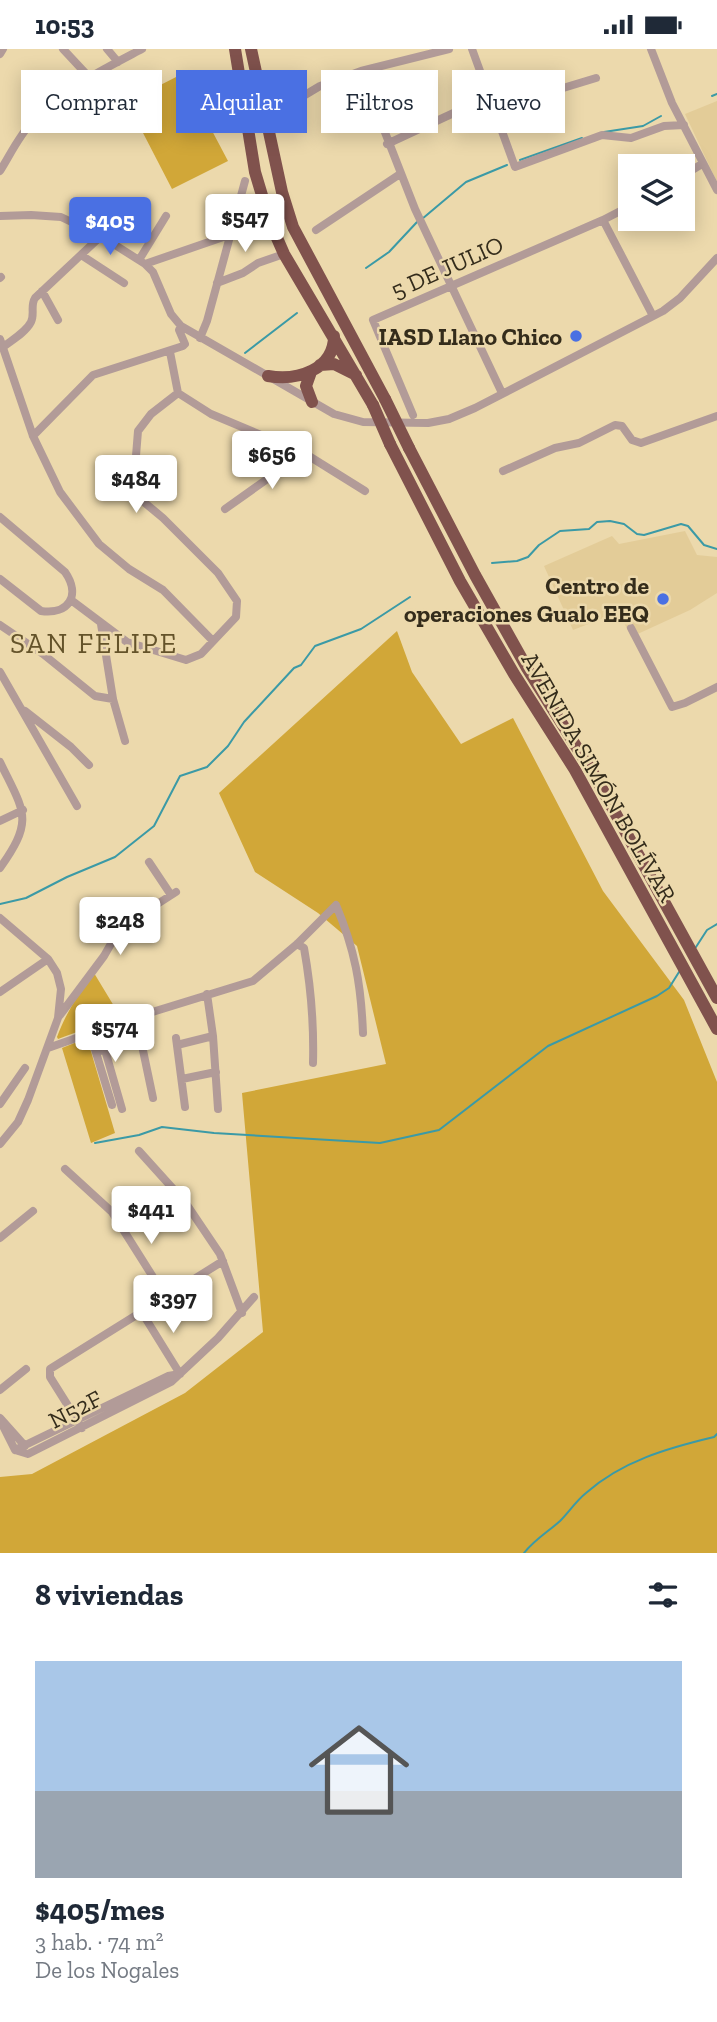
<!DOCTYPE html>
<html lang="es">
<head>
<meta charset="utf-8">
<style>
  body { margin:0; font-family:"Zilla Slab",serif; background:#f2f2f3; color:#1f2937; height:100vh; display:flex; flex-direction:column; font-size:26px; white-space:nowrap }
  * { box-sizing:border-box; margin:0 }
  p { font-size:23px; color:#747a83 }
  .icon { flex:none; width:38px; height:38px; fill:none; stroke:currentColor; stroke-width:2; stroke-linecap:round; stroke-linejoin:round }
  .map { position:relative; height:1504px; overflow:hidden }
  .side { display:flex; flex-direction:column; background:#fff; flex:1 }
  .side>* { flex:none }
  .top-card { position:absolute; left:21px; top:21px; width:676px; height:63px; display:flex; gap:14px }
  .tools { position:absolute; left:618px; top:105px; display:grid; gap:14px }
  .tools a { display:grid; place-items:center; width:77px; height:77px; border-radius:0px; background:#fff; box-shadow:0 4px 18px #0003; font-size:35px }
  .price { position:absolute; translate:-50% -60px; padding:0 16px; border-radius:7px; background:#fff; color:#222; font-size:23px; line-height:46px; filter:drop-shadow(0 2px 4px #0008) }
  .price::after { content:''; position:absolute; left:50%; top:42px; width:21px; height:16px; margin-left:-10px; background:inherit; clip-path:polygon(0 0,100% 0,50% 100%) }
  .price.current { background:#4a70e3; color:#fff }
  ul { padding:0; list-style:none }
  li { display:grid; align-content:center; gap:14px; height:371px; padding:0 35px }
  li+li { border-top:2px solid #e0e1e3 }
  li span { display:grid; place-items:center; height:217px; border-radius:0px; color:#555 }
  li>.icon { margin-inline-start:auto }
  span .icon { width:126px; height:126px; fill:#fffc; stroke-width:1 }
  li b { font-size:30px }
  h2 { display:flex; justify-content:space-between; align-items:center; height:84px; padding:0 35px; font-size:30px }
  .pill { padding:0 24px; border-radius:0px; background:#fff; box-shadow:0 4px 18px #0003; font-size:24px; line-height:63px }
  .pill.current { background:#4a70e3; color:#fff }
  .status { display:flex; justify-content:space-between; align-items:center; height:49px; padding:0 35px; background:#fff; direction:ltr }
  .status svg { height:19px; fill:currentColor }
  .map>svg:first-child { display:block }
  .built { fill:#e3cc98 }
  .green { fill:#d1a738 }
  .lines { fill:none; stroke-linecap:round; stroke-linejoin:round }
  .stream { stroke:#3b9aa6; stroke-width:2 }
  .minor { stroke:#b29b98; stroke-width:8 }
  .highway { stroke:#80524d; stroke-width:12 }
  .highway-bridge { stroke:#80524d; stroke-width:12 }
  .poi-dot { fill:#4a70e3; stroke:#ecd9ac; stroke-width:2.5 }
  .labels { text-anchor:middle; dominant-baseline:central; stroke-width:5; stroke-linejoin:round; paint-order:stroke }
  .street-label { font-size:24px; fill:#342c1b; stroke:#ecd9ac }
  .poi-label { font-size:24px; font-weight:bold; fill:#342c1b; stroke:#ecd9ac; text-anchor:end }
  .quarter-label { font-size:28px; letter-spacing:2px; fill:#64532a; stroke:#ecd9ac }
</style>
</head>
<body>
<div class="status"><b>10:53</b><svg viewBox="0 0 49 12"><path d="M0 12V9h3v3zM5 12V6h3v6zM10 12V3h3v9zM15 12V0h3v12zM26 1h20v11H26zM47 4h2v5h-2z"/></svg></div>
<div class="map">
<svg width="717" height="1504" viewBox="0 0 717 1504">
  <rect width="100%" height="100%" fill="#ecd9ac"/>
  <!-- built -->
  <path class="built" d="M717,52v81l-32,-68z
    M685,482l12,24 20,2v36l-27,17 -59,27 -12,-25 -46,18 -29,-64 68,-30 7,8z"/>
  <!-- green -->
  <path class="green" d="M182,25l46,87 -56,28 -45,-87z
    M397,582l15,41 49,72 52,-26 90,173 81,109 33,82v471h-717v-76l32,-3 153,-81 78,-61 -21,-239 144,-29 -29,-118 -39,-33 -63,-41 -36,-79z
    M94,924l26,43 -62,23 -1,-2c9,-24 21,-43 37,-64z
    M87,989l28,95 -24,10 -29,-95z"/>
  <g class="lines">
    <!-- stream -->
    <path class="stream" d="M712,47l5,-2
      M604,83l39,-6 18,-10
      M520,111l62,-22
      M422,170l44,-37 41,-17
      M366,219l23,-16 28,-30
      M245,304l52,-40
      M492,514l25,-2 11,-4 11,-12 21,-14 29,-2 8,-7 13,-1 14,3 13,10 7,1 37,-11 7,2 16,19 13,4
      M0,855l26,-6 41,-21 48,-20 39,-31 26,-50 27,-9 21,-21 16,-24 50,-54 7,-3 14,-19 46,-17 49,-32
      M696,898l11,-17 10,-6
      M95,1094l44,-8 23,-8 52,6 166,10 59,-13 109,-84 109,-50 12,-8 10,-16
      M524,1504c11,-14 24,-21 36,-32 9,-9 16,-20 26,-28 36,-32 82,-45 128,-56l3,-3"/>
    <!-- minor -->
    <path class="minor" d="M63,0l27,29
      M107,0l11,13
      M472,0l43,118 87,-32 29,3 33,-12 20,-1
      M651,0l21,54 45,87
      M0,5l3,-5
      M361,22l54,138 87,184
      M285,58l35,-21 41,-15 88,-22
      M494,60l102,-31
      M387,95l101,-47
      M0,122c10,-16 20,-37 33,-50 30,-32 71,-52 109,-72
      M682,127l20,-12
      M0,167l31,-1 30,2 40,19 44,28 8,8 18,42 10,12 153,88 29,8 65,1 21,-4 26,-11 188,-97 17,-13 37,-40
      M603,171l50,96
      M316,181l84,-56
      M81,206l43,28
      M139,211l27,-44
      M145,215l87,-30
      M0,229l1,-1
      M217,234l26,-10 15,-10 26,-9
      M42,242l16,29
      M200,289l7,-17 38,-140
      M0,290l33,97 27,56 39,52 30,25 34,21 50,51
      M3,298c9,-7 23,-15 28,-25 4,-8 -1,-16 4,-24l66,-62
      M170,303l8,41 33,21 93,39 61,38
      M413,366l-40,-95 230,-100 27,-14
      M33,387l60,-61 90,-29 2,-2 -6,-14 2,-4
      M503,422l52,-23 24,-5 36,-18 7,1 10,14 9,3 76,-27
      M225,460l79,-56
      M0,468l65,55c16,23 4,43 -24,39l-41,-32
      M71,551l56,42 59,18 15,-6 35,-37 1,-16 -19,-28 -55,-55 -30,-25 5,-62 13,-17 27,-21
      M101,575l12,75 12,42
      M0,576l43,29 52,42 18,3
      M631,579l41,79 13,-4 32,-16
      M0,623l77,134
      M25,662l46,36 18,18
      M0,713c24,50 35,57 0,106
      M0,772l23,-11
      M149,813l22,33
      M0,869l48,41 9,14 4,16 -3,29 -30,82 -10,22 -18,22
      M297,895l7,4c7,39 10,76 9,115
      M0,943l48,-33
      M207,945l6,42 5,73
      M60,966l44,-59 16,-28 56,-36
      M136,968l17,81
      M90,984l22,72
      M176,989l9,69
      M177,996l36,-9
      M48,999l88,-31 117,-36 44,-37 39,-39c19,45 25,79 27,128
      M96,1002l9,-1 17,59
      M182,1030l34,-7
      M0,1055l25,-36
      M139,1102l46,51 35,52 22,59
      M65,1120l47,43 53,84
      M0,1189l33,-27
      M141,1262l39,63
      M0,1341l26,-21
      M0,1369l25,28
      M0,1371l15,30 13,4 143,-72 47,-44 36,-41
      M82,1379l-32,-51v-8l173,-108
      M15,1401l153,-74 12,-2"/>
    <!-- highway -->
    <path class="highway" d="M235,0l20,123 15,50 14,32 89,151
      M251,0l31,143 11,35 92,172
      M320,316l14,-1 22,11
      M311,323l-5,14 6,16
      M268,327c29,5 66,-6 66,-40
      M390,395l70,137 54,93 61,96 142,259
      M409,399l66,127 52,93 69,110 121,220"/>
    <!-- highway-bridge -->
    <path class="highway-bridge" d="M385,350l24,49
      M373,356l17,39"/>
  </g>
  <!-- markers -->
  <g class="poi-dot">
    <circle cx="576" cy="287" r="7"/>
    <circle cx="663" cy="550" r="7"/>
  </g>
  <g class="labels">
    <!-- street labels -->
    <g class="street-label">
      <text transform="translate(447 218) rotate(-24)">5 DE JULIO</text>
      <text transform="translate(599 728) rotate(60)">AVENIDA SIMÓN BOLÍVAR</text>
      <text transform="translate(75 1360) rotate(-27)">N52F</text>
    </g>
    <!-- poi labels -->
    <g class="poi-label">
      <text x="562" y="287">IASD Llano Chico</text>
      <text x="649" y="536">Centro de<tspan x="649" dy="28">operaciones Gualo EEQ</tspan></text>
    </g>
    <!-- quarter labels -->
    <g class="quarter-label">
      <text x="94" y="594">SAN FELIPE</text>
    </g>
  </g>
</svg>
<div class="tools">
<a><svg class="icon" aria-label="layers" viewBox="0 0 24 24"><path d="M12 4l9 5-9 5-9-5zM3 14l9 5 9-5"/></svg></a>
</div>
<b class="price" style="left:245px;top:205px">$547</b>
<b class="price current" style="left:110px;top:208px">$405</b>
<b class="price" style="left:272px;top:442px">$656</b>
<b class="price" style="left:136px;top:466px">$484</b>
<b class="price" style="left:120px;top:908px">$248</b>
<b class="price" style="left:115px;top:1015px">$574</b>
<b class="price" style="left:151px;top:1197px">$441</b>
<b class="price" style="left:173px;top:1286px">$397</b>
<div class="top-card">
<a class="pill">Comprar</a>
<a class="pill current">Alquilar</a>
<a class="pill">Filtros</a>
<a class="pill">Nuevo</a>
</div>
</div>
<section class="side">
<h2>8 viviendas<svg class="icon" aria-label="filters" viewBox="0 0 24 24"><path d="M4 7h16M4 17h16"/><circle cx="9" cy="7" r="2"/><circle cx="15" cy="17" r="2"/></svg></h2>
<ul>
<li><span style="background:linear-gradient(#a9c7e8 60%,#9aa5b1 0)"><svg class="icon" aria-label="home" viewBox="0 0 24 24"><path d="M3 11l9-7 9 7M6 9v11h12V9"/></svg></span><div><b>$405/mes</b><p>3 hab. · 74 m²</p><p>De los Nogales</p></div></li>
</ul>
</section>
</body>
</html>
